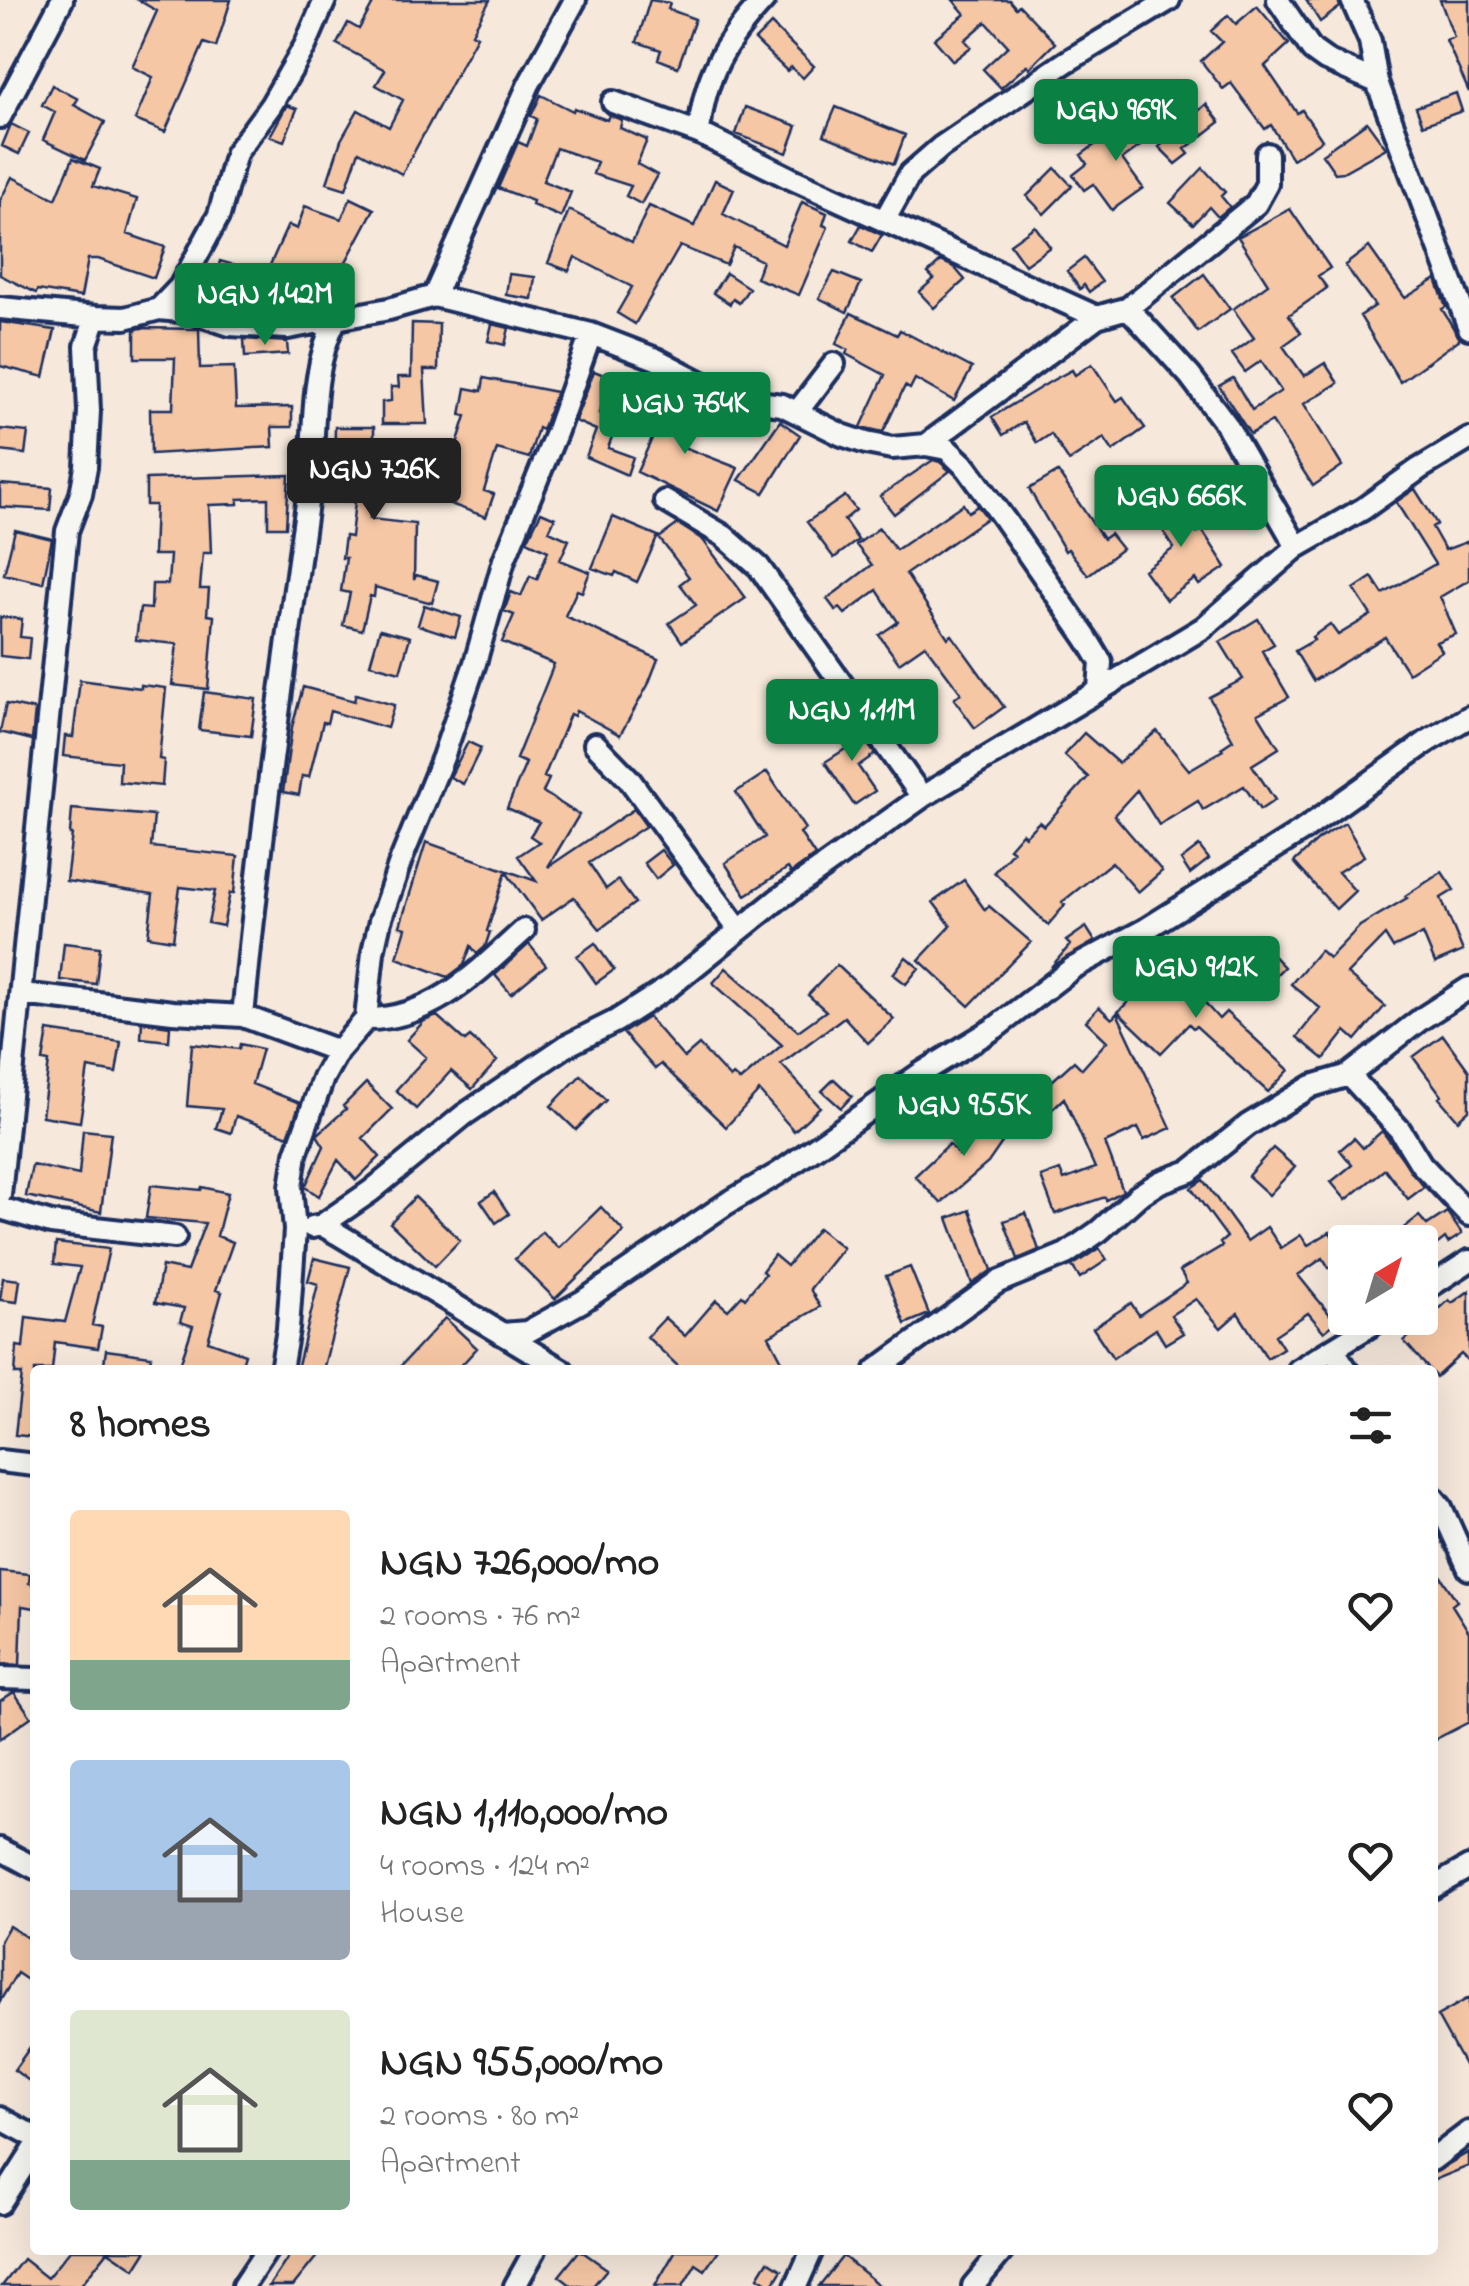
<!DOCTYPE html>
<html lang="en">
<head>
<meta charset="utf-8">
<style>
  body { margin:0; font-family:"Indie Flower",sans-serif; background:#f6f6f6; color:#222; height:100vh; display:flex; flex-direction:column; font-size:38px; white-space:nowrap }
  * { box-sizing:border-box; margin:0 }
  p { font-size:32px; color:#767676 }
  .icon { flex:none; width:55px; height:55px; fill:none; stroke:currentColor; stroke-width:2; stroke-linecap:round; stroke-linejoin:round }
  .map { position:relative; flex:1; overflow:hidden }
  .panel { position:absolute; left:30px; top:1365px; width:1408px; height:890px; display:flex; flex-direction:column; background:#fff; border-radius:10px; box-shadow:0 10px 40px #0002 }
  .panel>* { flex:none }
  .needle { width:65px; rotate:38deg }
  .controls { position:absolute; left:1328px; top:1225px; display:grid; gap:20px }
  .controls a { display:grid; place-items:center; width:110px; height:110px; border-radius:10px; background:#fff; box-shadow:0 10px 40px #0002; font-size:50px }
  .price { position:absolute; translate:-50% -85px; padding:0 22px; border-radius:10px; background:#0b8043; color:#fff; font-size:32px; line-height:65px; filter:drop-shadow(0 2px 5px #0008) }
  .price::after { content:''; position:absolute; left:50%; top:60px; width:30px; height:22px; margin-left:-15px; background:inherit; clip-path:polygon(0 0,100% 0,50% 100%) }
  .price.active { background:#222; color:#fff }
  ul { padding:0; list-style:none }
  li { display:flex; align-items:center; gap:30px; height:250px; padding:0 40px }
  li span { display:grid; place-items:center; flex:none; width:280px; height:200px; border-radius:10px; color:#555 }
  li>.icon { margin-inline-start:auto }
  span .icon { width:120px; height:120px; fill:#fffc; stroke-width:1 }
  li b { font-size:42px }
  h2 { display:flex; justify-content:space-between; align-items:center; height:120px; padding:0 40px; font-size:42px }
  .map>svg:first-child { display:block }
  .building { fill:#f6c7a5; stroke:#1b2f5e; stroke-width:2.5 }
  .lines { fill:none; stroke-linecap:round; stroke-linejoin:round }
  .minor-casing { stroke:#1b2f5e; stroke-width:28 }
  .minor { stroke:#f6f6f2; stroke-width:20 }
</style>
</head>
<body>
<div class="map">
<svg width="1469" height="2286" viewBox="0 0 1469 2286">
  <rect width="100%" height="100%" fill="#f6e8db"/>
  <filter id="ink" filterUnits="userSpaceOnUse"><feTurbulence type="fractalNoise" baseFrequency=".01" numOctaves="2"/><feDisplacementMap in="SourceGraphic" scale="20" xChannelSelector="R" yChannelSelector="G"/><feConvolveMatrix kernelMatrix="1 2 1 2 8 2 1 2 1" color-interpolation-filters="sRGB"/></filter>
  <g filter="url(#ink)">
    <!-- building -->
    <path class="building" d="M138,0h93l-15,47 -12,-4 -39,89 -30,-12 18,-43 -21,-10 25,-56z
      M375,0h115l-18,33 5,3 -75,138 -43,-23 -13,38 -19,-6 14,-43 17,-30 31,17 14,-27 -27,-15 9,-15 -48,-26 11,-21 11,6z
      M650,0l20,3 -2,6 27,10 -17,48 -20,-8 3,-9 -24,-8z
      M953,0h56l7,8 3,-3 36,38 -25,25 -3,-3 -26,23 -18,-19 25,-23 -22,-24 -21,18 6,7 -18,14 -19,-22 31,-25z
      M1306,0h32l2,7 -20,15z
      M1440,0h29v92l-23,-52 8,-3z
      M1257,6l32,38 -24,22 32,47 5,-3 20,30 -30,19 -21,-34 -6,4 -34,-46 -8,6 -22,-28 21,-19 -11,-11 17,-16 8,9z
      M771,24l43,42 -11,12 -12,-11 -4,4 -32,-31z
      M52,85l26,14 -4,6 31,17 -20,38 -42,-20 12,-28 -13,-7z
      M1456,93l6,18 -39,14 -7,-18z
      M541,95l32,16 1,-3 33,12 2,-5 13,5 -2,8 27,12 -10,24 20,11 -16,29 -15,-8 5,-10 -38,-12 4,-12 -41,-14 -13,33 28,11 -10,25 -29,-12 1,-4 -35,-13 20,-46 9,4 10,-27 -6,-3z
      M1206,104l14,18 -35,27 4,5 -13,10 -17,-17z
      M287,105l10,4 -13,32 -14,-5z
      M745,107l52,19 -10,27 -51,-19z
      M836,107l69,28 -11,29 -70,-29z
      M1149,114l12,17 -39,28 21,29 -31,22 -19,-26 -9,6 -11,-15 14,-11 -6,-9 23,-17 5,6z
      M1367,122l19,26 -43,24 -8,1 -13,-19z
      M11,124l18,9 -10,21 -17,-8z
      M73,158l27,11 -7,17 44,13 -10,35 38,13 -11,31 -56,-19h-10l-7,38 -43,-7 -2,3 -36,-18v-74l12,-24 44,22z
      M1055,168l17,18 -28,28 -17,-18z
      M1203,168l22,24 -4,4 9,11 -12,10 -9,-10 -16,17 -23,-21z
      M715,180l19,9 -11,25 61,31 18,-43 25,11 -4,12 5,2 -29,68 -43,-17 6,-17 -28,-14 -8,18 -46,-19 -45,78 -18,-11 15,-26 -57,-30 -6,14 -21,-8 21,-53 63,32 17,-36 45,20z
      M351,198l23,11 -50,94 -30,-17 -13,28h-6l-24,-12 -39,-10 8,-31 46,13 22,-49 9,4 8,-23 36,13z
      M1290,209l40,59 -12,8 9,12 -38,27 12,18 -18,13 21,30 21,-13 13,20 -34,21 38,62 -29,20 -41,-64 -22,12 -31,-48 14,-8 19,32 29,-19 -20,-30 -16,11 -13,-18 22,-16 -21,-29 35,-25 -30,-47z
      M861,225l21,10 -10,17 -20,-11z
      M1035,226l15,21 -25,18 -15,-21z
      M1369,247l36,51 31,-19 10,28 -4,2 18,30 -60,43 -40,-66 15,-10 -30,-41z
      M1084,258l18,24 -13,10 -5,-7 -4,4 -13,-18z
      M941,261l13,6 11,13 -31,28 -15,-16 15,-13 -6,-6z
      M834,272l27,11 -14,29 -28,-14z
      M726,273l23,15 -10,15 -6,-4 -3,5 -17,-11z
      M509,274l26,3 -3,22 -26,-4z
      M1204,274l26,35 -32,23 -25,-34z
      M851,313l46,22 3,-5 72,38 -18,33 -39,-22 -5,10 -5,-3 -22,46 -22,-5 24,-52 -39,-21 2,-4 -12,-6z
      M0,322l55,8 -11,47 -44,-11z
      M412,323l27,1 -1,46h-14l3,54h-45v-22l9,-1v-14h8l-1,-10h13z
      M492,324l17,4 -4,17 -17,-4z
      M140,328l59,1 1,39 34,-1 2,41 56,-1v20h-20l1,20 -122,7 -1,-45h23l2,-51h-40v-28z
      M244,339l43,3 1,12 -43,3z
      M1092,364l25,37 6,-4 22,31 -32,23 -9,-13 -35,23 -18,-27 -14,9 -13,-21 -21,13 -11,-18 61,-37 19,-10 3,5z
      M594,371l20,8 -15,34 19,7 -10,28 25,9 -6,18 -41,-18 10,-27 -21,-9z
      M484,378l72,14 -14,38 -4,-2 -9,30 -32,-9 -13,42 10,3 -8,23 -44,-16 13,-40 -3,-1 14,-44 -5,-1 5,-27 16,3z
      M674,389l27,12 -20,45 57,22 -20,43 -81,-39z
      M780,421l20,14 -36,58 -25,-13z
      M335,427h39v24l42,1v36l-46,-1v32l45,5 -1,56 2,-5 22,6 -6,22 -57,-16 -1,10 -4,-1 -8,34 -19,-5 7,-32 -9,-2 5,-33h-4l3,-22 6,1 4,-36h-34l3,-27h10z
      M0,429l28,3 -3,22 -25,-3z
      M933,460l7,2 10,9 -56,43 -14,-18z
      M1058,472l45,67 7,-5 12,15 -34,26 -20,-26 -3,2 -36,-62z
      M289,475l-3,52h-18v-29l-30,1v5l-29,1 2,48h-8l-3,36h9l-2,26 7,1 -6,73 -36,-4 5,-41 -41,-4 4,-32 11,1 1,-25h16l2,-29h-17l2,-50h-9v-26z
      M1244,483l18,30 -7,4 -19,-29z
      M0,484l52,4 -2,22 -50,-3z
      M1164,489l20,23 12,21 6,-3 24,37 -27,18 -4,-6 -29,21 -22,-30 30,-22 -28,-44z
      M1415,489l22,35 -5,3 13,23 24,-9v39l-29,17 16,37 -20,8 6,9 -34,22 -23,-36 -72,44 -18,-30 19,-11 -2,-3 18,-13 8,11 33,-20 -17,-26 18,-12 11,17 52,-30 -39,-62z
      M845,496l11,14 -12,10 14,20 -24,18 -27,-36z
      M963,504l5,8 10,-6 9,12 -81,56 42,64 4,-3 52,72 -29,21 -21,-29 7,-6 -36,-48 -26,18 -20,-28 19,-13 -21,-32 -32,24 -5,-6 -4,3 -9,-12 45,-34 -16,-20 23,-17 17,22z
      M541,512l14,6 -6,13 20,9 -9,20 30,12 -8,20 -5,-2 -12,26 93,43 -10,26 -28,50 -44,-24 -2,5 -4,-2 -26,63 5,2 -6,13 36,23 -31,52 86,-58 12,17 -57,37 17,26 12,-9 17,23 -35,26 -26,-32 -33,23 -35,-48 -19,59 3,1 -5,15 -8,7 -6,-8 -7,19 -16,12 -51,-19 9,-30 -6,-2 26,-84 110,39 -18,-25 21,-14 -9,-6 9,-14 -32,-14 19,-45 -10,-4 38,-95 -52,-22 12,-27 -10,-4 7,-19 10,4 9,-20 7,3 11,-28 -21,-10z
      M613,517l45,19 -21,46 -21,-10 -2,4 -22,-8z
      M678,524l25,16 43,58 -64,44 -13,-19 27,-18 -16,-21 9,-7 -30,-39z
      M15,530l37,9 -9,44 -39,-9z
      M424,605l37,12 -6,20 -37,-12z
      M0,617l22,2 -2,18 10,1 -2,21 -28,-3z
      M1258,619l16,25 -12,7 27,46 -31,17 21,34 -27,17 23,35 -15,10 -16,-24 -41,24 -5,-9 -39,24 -22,-35 -23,25 48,56 -24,21 -26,-30 -50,40 3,3 -17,20 -54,-53 19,-21 -4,-3 13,-15 3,3 14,-14 5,4 44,-49 -24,-22 20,-22 34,30 39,-32 32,39 34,-20 -2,-2 12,-8 -24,-43 34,-18 -23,-37z
      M380,629l30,8 -10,35 -30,-8z
      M80,680l61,8v-3l25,3 -7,71 5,1 -2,26 -43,-4 1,-20 -57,-6 2,-20 8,1z
      M303,687l51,14 2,-7 38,11 -7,23 -57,-17 -3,12 -4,-1 -14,55 -7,-1 -3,19 -16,-3 9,-65z
      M204,692l52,7 -5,37 -52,-6z
      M6,704l29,6 -3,30 -32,-8z
      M850,720l25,34 -17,12 17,25 -21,14 -29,-43 25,-16 -13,-16z
      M468,742l13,6 -18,36 -13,-7z
      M767,772l38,57 -5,4 15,23 -24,17 -3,-5 -42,27 -21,-32 40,-26 -29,-45z
      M72,809l82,7 -3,31 87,9 -4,37h-4l-7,33 -15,-3 7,-32 -35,-4 -7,53 -25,-4 5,-42 -87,-13 6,-47h-2z
      M1345,823l19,33 -26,16 17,19 -19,18 -42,-47 26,-24z
      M1199,846l10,13 -19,15 -9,-14z
      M661,850l12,15 -17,14 -12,-16z
      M1442,872l12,18 -13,8 22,53 -28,12 -12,-29 -30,14 -8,-13 -38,39 38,32 -29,34 -10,-9 -22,28 -27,-22 23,-29 -29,-24 29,-34 9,8 31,-32 47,-28 -2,-2z
      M964,880l21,30 4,-4 42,36 -62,64 -50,-46 32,-34 -18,-24z
      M1086,927l9,14 -44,26 19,-22 -4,-4z
      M1255,937l29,30 -16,16 -30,-30z
      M64,943l36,4 -4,37 -36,-4z
      M595,943l19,27 -18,13 -19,-27z
      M529,944l17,21 -35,29 -16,-19z
      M1177,952l28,25 -12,13 26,29 7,-7 63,58 -21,22 -72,-66 -3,2 -4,-4 -28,29 -43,-41z
      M906,957l13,11 -13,16 -13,-10z
      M837,965l57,54 -26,24 -24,-26 -63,47 39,43 -26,24 -35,-40 -33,36 -65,-63 -6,5 -32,-36 25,-16 36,41 15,-13 31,33 3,-3 7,6 42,-36 -69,-62 13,-15 72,63 28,-20 -18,-16z
      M1099,1007l13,12 5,-6 54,115 -27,12 -6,-12 -33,15 18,48 -17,9 -1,-3 -50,17 -14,-37 19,-7 4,10 31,-12 -31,-70 -38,36 -19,-19 27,-27 5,5 35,-32 8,8 25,-28 -21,-20z
      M437,1016l28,25 5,-4 27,24 -25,28 -21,-18 -35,38 -20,-19 30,-33 -19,-17 17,-19z
      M142,1022l28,4 -1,15 -28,-3z
      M48,1031l73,11 -5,31 -28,-5 -8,54 -38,-6 7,-54 -6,-1z
      M1443,1035l26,36v39l-11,10 -19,-22 3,-2 -29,-39z
      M192,1044l47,5 1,-5 22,5 -10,35 48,19 -12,33 -52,-20 -5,17 -15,-5 6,-19 -35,-3z
      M581,1075l25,25 -30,30 -25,-24z
      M834,1079l18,17 -11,12 -19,-17z
      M366,1083l26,26 -29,29 17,19 -24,23 -18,-20 -19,36 -14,-9 19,-41 -7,-11 29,-26 -3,-3z
      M989,1112l23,16 -24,35 -47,40 -26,-27 34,-32 10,11z
      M83,1130l28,3 -10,79 -75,-16 6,-31 47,10z
      M1382,1131l42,56 -16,12 -23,-30 -39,31 -15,-18 21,-17 -12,-15 14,-12 9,10z
      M1273,1148l22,19 -26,28 -21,-19z
      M1203,1180l44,61 20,-14 14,21 20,-13 7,10 22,-13 15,26 -16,10 -6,-10 -25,17 38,47 -12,10 -16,-19 -33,22 8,13 -16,10 -29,-45 -17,15 -25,-29 -25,16 12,18 -18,11 -9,-15 -43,29 -20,-30 38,-25 8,12 48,-32 -7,-12 42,-25 -2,-3 7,-6 -36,-49z
      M151,1185l50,5 1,-3 26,6 -11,43 16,6 -17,48 6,2 -14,49 37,13 -5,16h-62l15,-44 -13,-4 4,-14 -29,-5 7,-37 25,5 18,-48 -59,-5z
      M494,1192l15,22 -13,9 -15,-22z
      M415,1197l45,43 -25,26 -45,-43z
      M601,1207l23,25 -69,67 -40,-40 27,-27 17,16z
      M970,1210l22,60 -20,14 -24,-66z
      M1447,1212l15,22 -14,9 -3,-5 -25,20v-16h-34l33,-26 8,9z
      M1026,1213l13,37 -21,9 -14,-38z
      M818,1228l25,20 -33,41 10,18 -51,29 18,34h-105l-35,-33 18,-19 20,18 31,-36 12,10 14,-15 3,3 20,-24 -3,-3 12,-16 13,11z
      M56,1243l53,6 -17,76 10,2 -4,21 -43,-6 -3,28h-17v67l-20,-2 7,-61h-7l2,-28 6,1 3,-30 39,5 15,-55 -26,-3z
      M1099,1248l8,12 -27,18 -8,-12z
      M314,1258l36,9 -27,103h-26l21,-86 -10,-3z
      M910,1267l19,47 -24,10 -19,-48z
      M3,1278l17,2 -3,22 -17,-2z
      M1469,1291v71l-8,-8 -25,23 -32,-36 45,-41 3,3z
      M445,1318l32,30 -20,22h-60z
      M106,1350l45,6 -2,14h-46z
      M1432,1563l25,38 -5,4 17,27v90l-37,19z
      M0,1571l30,3 -1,9 6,1v24l-13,-2 -2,59 -19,-1 2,-14h-3z
      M14,1692l17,25 -31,22v-38z
      M9,1926l26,17v42l-18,-12 -17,28v-60z
      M1469,1998v76l-32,-58z
      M35,2040v45l-21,-15z
      M1469,2152v14l-37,15v-7z
      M70,2250h77l-12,19 -27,-18 -28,35h-78l21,-27 24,19z
      M293,2250h29l-29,36h-24z
      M580,2250l27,19 -14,17h-21l-13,-10z
      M676,2250h43l-14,20 -9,-6 -13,22h-28z
      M843,2256l37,30h-61z
      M768,2261l14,9 -10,16 -14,-9z"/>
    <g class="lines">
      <!-- minor casing -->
      <g class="minor-casing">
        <path id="minor" d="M1278,0l34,50 14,10 51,22
          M1352,0l18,41 7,41 92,246
          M613,102l86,31 91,45 307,139
          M0,117l62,-117
          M699,133c5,-58 26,-91 65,-133
          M884,221l26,-47 31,-27 125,-85 103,-62
          M434,296l95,-212 46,-84
          M0,308l96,9
          M1128,308l62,68 36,48 71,123
          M159,309l21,-22 39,-72 17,-62 35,-48 34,-59 20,-46
          M797,412l37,-48
          M926,445l171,-128 31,-9 128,-104 11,-20v-30
          M665,501l59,35 35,31 163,230
          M595,744l34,35 110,151
          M22,994l151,18 70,4 95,35
          M243,1016c17,-176 41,-351 66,-527 7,-56 0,-118 27,-170
          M366,1019c66,1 113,-48 158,-89
          M1349,1075l51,55 21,34 48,51
          M0,1195l67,-664 14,-37 5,-27 3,-56 -3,-65 10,-29 29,1 34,-9 32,3 39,13 58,3 101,-19 45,-13 157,38 65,25 63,33 24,8 39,5 60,30 24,8 26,5 34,-3 21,4 20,19 37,51 83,120 14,23 -2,27
          M0,1208l51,15 124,14
          M322,1225l49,-34 93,-76 102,-69 50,-25 53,-34 108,-87 145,-103 281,-169 94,-81 66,-38 56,-40 50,-30
          M312,1227l10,-2 16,9 224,136
          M1420,1293l49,-32
          M502,1334l25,-2 56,-31 143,-97 53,-31 141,-99 75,-46 78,-60 73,-39 156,-98 126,-90 41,-24
          M1333,1349l14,21
          M281,1370l7,-41 7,-99 -4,-43 5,-33 27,-76 15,-27 28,-32 7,-67 7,-31 21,-61 42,-103 32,-94 29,-103 52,-127 35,-99
          M876,1370l122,-88 68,-28 33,-23 39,-35 22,-14 30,-11 58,-46 64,-39 37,-11 72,-56 48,-31
          M1298,1370l85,-52
          M0,1461l35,4
          M1432,1496l9,11 28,62
          M0,1678l35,1
          M0,1849l35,19
          M1432,1888l37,-21
          M0,2118l35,19
          M1432,2160l37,-28
          M0,2203l35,-55
          M243,2286l24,-36
          M515,2286l20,-36
          M796,2286l16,-36
          M973,2286l30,-36"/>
      </g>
      <!-- minor -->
      <use href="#minor" class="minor"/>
    </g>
  </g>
</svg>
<div class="controls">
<a><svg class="needle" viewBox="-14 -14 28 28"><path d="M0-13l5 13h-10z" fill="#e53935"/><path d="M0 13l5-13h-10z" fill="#767676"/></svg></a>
</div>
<b class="price" style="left:1116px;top:164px">NGN 969K</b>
<b class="price" style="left:265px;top:348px">NGN 1.42M</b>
<b class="price" style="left:685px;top:457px">NGN 764K</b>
<b class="price active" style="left:374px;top:523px">NGN 726K</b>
<b class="price" style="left:1181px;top:550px">NGN 666K</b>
<b class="price" style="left:852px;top:764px">NGN 1.11M</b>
<b class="price" style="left:1196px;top:1021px">NGN 912K</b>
<b class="price" style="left:964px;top:1159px">NGN 955K</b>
<section class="panel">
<h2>8 homes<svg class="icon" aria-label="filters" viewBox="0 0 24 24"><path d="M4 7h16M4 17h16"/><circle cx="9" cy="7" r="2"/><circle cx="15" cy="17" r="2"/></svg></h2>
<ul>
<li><span style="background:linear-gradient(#ffd9b3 75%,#7fa58c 0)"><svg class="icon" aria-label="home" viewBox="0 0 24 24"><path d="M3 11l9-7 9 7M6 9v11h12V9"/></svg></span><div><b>NGN 726,000/mo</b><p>2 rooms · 76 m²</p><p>Apartment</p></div><svg class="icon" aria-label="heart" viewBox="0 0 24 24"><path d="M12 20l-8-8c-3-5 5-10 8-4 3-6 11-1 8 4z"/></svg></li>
<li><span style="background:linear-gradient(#a9c7e8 65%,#9aa5b1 0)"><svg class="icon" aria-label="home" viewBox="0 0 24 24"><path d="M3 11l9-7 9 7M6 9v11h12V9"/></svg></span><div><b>NGN 1,110,000/mo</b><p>4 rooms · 124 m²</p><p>House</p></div><svg class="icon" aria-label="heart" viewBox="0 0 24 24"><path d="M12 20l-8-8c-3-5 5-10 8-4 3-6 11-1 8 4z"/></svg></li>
<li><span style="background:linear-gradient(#dfe7d0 75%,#7fa58c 0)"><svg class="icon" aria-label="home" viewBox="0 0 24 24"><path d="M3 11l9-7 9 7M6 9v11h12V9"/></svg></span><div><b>NGN 955,000/mo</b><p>2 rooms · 80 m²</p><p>Apartment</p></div><svg class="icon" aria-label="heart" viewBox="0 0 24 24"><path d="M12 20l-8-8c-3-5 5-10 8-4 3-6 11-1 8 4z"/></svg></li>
</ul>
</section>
</div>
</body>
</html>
